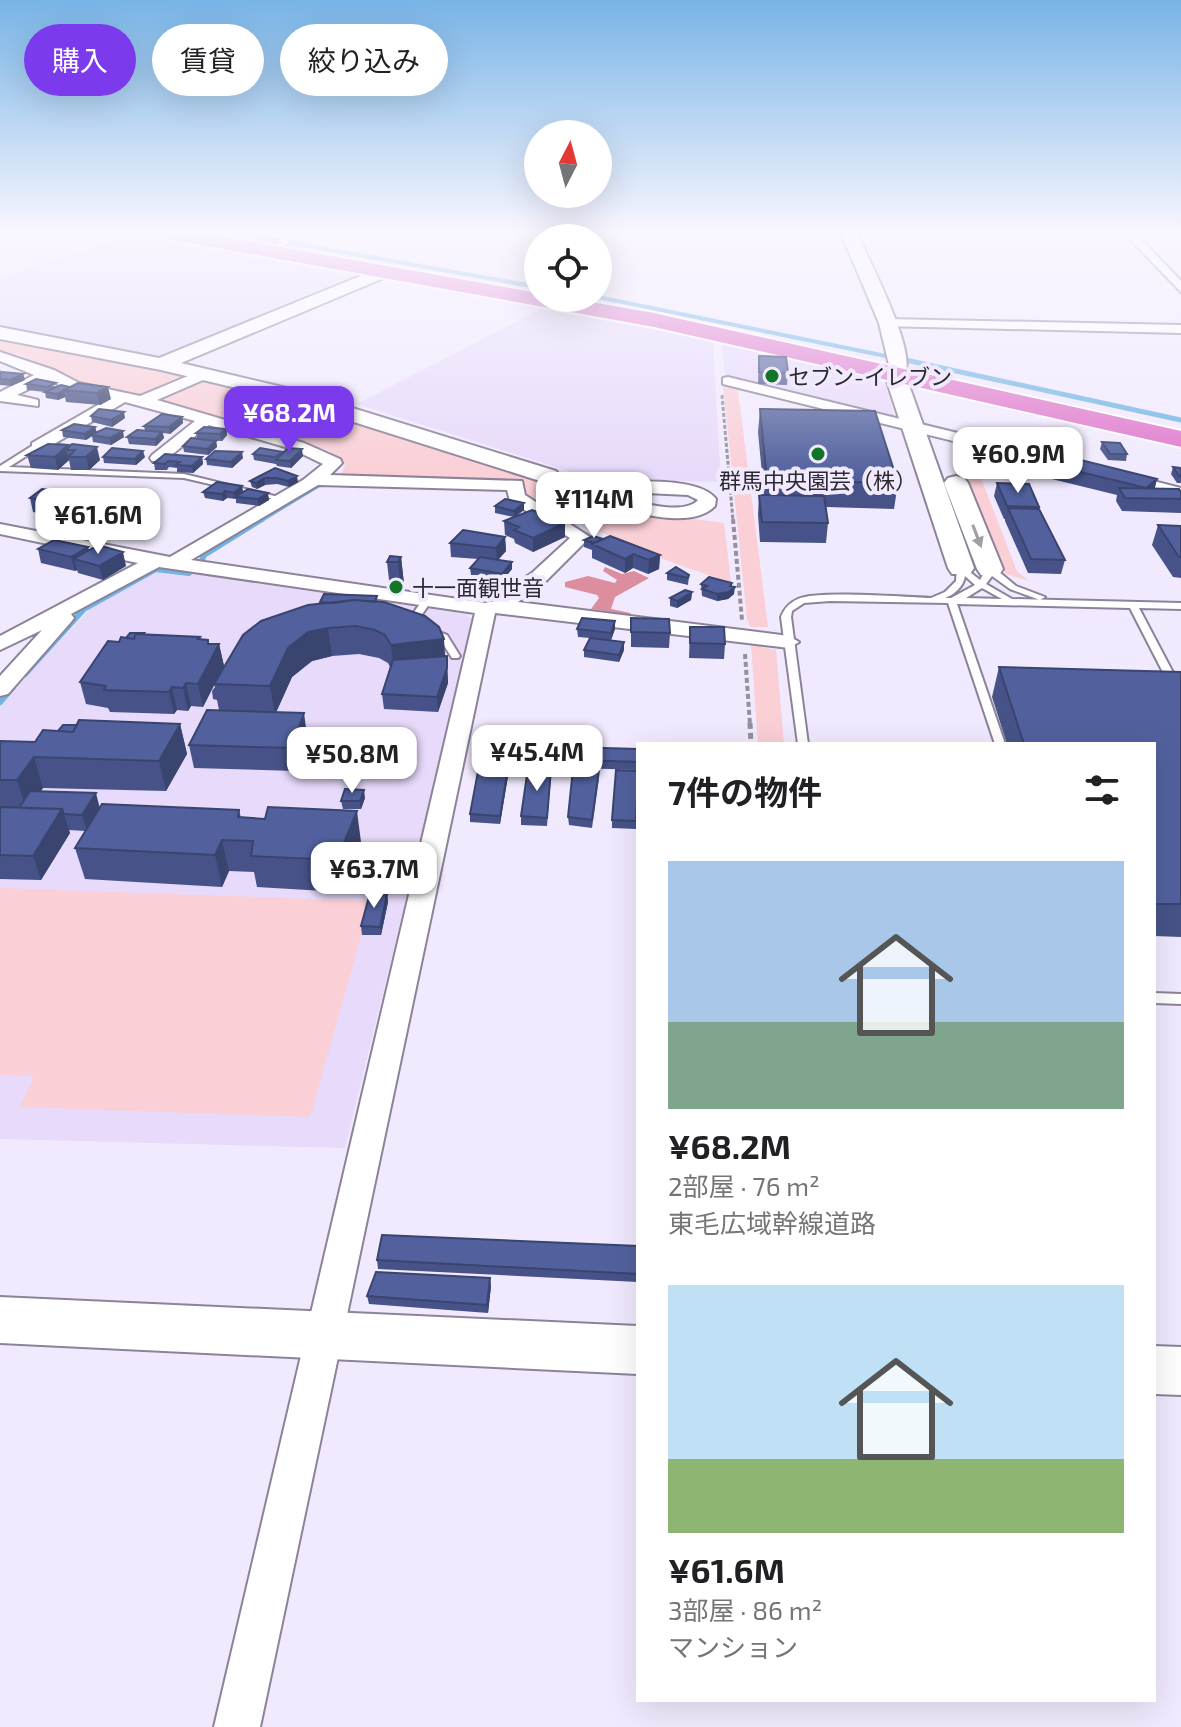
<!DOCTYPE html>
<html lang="ja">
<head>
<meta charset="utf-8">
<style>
  body { margin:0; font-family:"Exo 2","Noto Sans JP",sans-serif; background:#f6f6f6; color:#202124; height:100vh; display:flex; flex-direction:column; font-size:30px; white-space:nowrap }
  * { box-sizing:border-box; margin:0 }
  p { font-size:26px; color:#757577 }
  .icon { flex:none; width:44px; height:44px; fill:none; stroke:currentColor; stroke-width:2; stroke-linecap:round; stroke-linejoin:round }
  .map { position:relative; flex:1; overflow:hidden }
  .details { position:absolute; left:636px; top:742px; width:520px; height:960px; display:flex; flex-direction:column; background:#fff; border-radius:0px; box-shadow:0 8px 32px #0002 }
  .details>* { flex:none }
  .guide { position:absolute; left:24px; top:24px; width:492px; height:72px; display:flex; gap:16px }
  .needle { width:52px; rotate:6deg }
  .controls { position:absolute; left:524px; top:120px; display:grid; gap:16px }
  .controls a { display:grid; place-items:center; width:88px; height:88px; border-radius:50%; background:#fff; box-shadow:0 8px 32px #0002; font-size:40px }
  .price { position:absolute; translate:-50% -68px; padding:0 18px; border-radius:16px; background:#fff; color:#222; font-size:26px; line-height:52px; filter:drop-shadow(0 2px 4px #0008) }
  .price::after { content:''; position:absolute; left:50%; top:48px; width:24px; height:18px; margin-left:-12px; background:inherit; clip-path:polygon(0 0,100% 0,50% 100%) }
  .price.current { background:#7c3aed; color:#fff }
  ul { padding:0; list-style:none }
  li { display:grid; align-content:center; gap:16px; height:424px; padding:0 32px }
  li span { display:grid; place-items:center; height:248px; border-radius:0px; color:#555 }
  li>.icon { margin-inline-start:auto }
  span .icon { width:144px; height:144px; fill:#fffc; stroke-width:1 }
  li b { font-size:34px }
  h2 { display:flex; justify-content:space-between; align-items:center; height:96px; padding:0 32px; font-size:34px }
  .tag { padding:0 28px; border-radius:36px; background:#fff; box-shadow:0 8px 32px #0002; font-size:28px; line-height:72px }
  .tag.current { background:#7c3aed; color:#fff }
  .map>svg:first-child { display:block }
  .built { fill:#e7dafa }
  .green { fill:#facfd6 }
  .forest { fill:#dd8e9e }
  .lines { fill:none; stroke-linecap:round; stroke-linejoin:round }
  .stream-far2 { stroke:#70b4e4; stroke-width:4 }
  .stream-far1 { stroke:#70b4e4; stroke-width:5 }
  .stream { stroke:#70b4e4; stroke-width:6 }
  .lane-casing { stroke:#8c8399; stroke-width:4 }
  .street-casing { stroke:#8c8399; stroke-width:4 }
  .secondary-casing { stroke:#8c8399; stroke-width:4 }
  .highway-casing { stroke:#fff; stroke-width:4 }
  .path-far2 { stroke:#948e9d; stroke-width:3; stroke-dasharray:4 2; stroke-linecap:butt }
  .path-far1 { stroke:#948e9d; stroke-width:4; stroke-dasharray:5 3; stroke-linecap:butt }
  .path { stroke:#948e9d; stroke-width:5; stroke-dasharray:6 4; stroke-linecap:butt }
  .lane { fill:#fff; fill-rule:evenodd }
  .street { fill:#fff; fill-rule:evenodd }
  .secondary { fill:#fff; fill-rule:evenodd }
  .highway { fill:#e07acc; fill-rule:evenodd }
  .wall { fill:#475388 }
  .shaded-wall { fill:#39446f }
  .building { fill:#52619e; stroke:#39446f; stroke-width:2 }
  .oneway { fill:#a09fa3 }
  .poi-dot { fill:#117628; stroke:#f1eafe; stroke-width:3 }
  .labels { text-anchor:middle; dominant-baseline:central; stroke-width:8; stroke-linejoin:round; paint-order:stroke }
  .far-poi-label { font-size:22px; fill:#2d2932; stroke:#f1eafe; text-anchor:start }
</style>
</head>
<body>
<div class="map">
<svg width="1181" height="1727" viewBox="0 0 1181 1727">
  <rect width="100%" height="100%" fill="#f1eafe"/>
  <!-- built -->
  <path class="built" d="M128,236l233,41 -202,84 -159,-34v-48z
    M543,308l170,33 8,141 -131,-4 -233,-74z
    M722,343l149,32 14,9 10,34 -170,-41z
    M166,567l300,47 8,7 -129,527 -345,-9v-434l90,-96 65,-41z"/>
  <!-- green -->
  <path class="green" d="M0,337l187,37v3l-46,18 -57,-12 -64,-28 -20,-3z
    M211,379l133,36 314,99 66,9 7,59c-72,-21 -137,-51 -203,-87l-4,-5v-9l-183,-5 4,-12 -16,-13 -170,-52 41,-19z
    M728,384l169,41 -2,3 -157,-38 30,237h-18l-3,-8 -24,-234z
    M965,472l14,1 38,98 12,10 -24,-7z
    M751,644l25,6 8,94h-26z
    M0,888l371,13 -61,216 -290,-10 14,-31 -34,-1z"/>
  <!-- forest -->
  <path class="forest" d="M605,567l17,7 12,-3 15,7 -34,19 -4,12 20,4 -2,2 -38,-6 8,-11 -2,-3 -32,-8v-5l23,-6 27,7 2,-3 -14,-9z"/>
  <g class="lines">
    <!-- stream-far2 -->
    <path class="stream-far2" d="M236,233l302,54
      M598,297l312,64"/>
    <!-- stream-far1 -->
    <path class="stream-far1" d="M901,359l280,61
      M259,521l61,-37"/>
    <!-- stream -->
    <path class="stream" d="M202,560l2,-5 58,-36
      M25,674l59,-65 72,-40 33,4
      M0,702l13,-15"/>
    <!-- lane casing -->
    <g class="lane-casing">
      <path id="lane" d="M35,444l7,2 -33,21 175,7 103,25 -4,2 -99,-23 -184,-7v-5z
        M961,565l19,15 7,-13h6l23,19 29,11 -5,3 -30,-11 -18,-13 -6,8 26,15 169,4v6l-42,-1 40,76 -5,3 -5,-3 -39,-76 -173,-4 48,140h-10l-47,-141 -118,-2 -26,2 -12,8 -1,6 17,127h-10l-17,-127c3,-8 8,-14 17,-18 18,-9 108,-2 133,-1l14,-6 11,-11 1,-13zM965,576l10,9 -24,13h-6c9,-3 19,-12 20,-22zM982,588l20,11 -36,-1z
        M427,597l5,3 -16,23 2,2 -2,2 -9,-1v-4l17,-24z
        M430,629l17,6 13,21 -2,2h-6l-12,-19 -13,-5v-4z
        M1154,993l27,1v10l-27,-1z"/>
    </g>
    <!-- street casing -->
    <g class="street-casing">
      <path id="street" d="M285,233h11l-12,15h-8l-2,-2z
        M566,233h12l-2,5h-12z
        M1124,233h11l46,48v11z
        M888,319l293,6v8l-298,-7v-6z
        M0,352l54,18 25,13 61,13 60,-25h10v6l-53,23 147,43 36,16 2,4 -12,12 192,6 3,14 65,42 -44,44 -28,21 271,34 10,6 -10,6 -294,-35 -235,1114h-46l261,-1114 -316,-46 -88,47 3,4 -3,4 -63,72 -8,2v-20l42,-46 -42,20v-14l138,-73 -138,-29v-10l170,33 133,-77 20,-16 -31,-15 -83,-24 -45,36h-12l-2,-3 2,-3 43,-34 -70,-19 -71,42 30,5v6l-52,-6v-6l78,-45 -40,-9 -23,-9 -30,15 21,5v6l-38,-5v-9l34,-17 -34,-14zM318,485l189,5 3,11 60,37 -38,35 -30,20 -4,7 -12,3 -295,-43z
        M728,377l312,76 2,3 -8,5 -311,-77v-6z
        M548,471c12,3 25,7 38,9 32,5 110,-7 130,19l-1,7c-33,34 -136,-12 -173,-26l-2,-4 2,-4zM603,491l85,4 10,5c-16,18 -73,-1 -95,-9z
        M1122,473l59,15v10l-65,-16 -2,-4 2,-4z"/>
    </g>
    <!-- secondary casing -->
    <g class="secondary-casing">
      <path id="secondary" d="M841,233h16c12,28 59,116 48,141l69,194 -4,6h-18l-4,-6 -59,-180 -4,-14 4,-9 -10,-42z
        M385,266l6,1 2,4 -2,4 -210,88 110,26 265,82 4,5 -4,5h-16l-262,-83 -117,-28 -161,-31v-12l159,31z
        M956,476l8,2 4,5 35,86 -4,6h-18l-4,-6 -33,-86 4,-5z
        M0,1297l638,29v48l-638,-31z
        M1154,1346l27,1v48l-27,-1z"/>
    </g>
    <!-- highway casing -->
    <g class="highway-casing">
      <path id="highway" d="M160,233h42l336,60v5h30l86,15 527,118v16l-527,-120 -485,-88z"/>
    </g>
    <!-- path-far2 -->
    <path class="path-far2" d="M722,395l11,126"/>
    <!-- path-far1 -->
    <path class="path-far1" d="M733,519l9,101
      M745,654l5,71"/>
    <!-- path -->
    <path class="path" d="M750,723l1,21"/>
    <!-- lane -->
    <use href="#lane" class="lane"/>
    <!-- street -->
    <use href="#street" class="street"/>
    <!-- secondary -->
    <use href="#secondary" class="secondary"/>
    <!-- highway -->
    <use href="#highway" class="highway"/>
  </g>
  <!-- wall -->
  <path class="wall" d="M759,356l29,17 -1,12 -29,-1z
    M0,369l1,3 22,2 2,6 -14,6 -11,-1z
    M78,383l33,16 -11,6 -34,-3 -1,-5 -7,3 -12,-2 -1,-6 -18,-2 -1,-6 43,3z
    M760,409l138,74 -4,26 -68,-2 2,16 -2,20 -66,-1 -2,-27 1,-20h5l-6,-63z
    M91,416l34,2 -13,9 -20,-5z
    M182,417l1,6 -13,11 -7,-1 1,5 -8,8 -27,-2 -2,-7 18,-6 -1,-5z
    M95,427l2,6 27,4 -13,8 -18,-3 -1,-6 -6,4 -23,-3 -1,-7z
    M226,429l1,6 -5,6 -19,-1 13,1 1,6 -9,8 -24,-3 -1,-6 14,-7 -1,-6z
    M1102,442l25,12 -1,7 -18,-1 -8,-11z
    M69,447l31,13 -11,10h-18l-2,-10 -11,10 -27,-2 -4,-13z
    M997,452l158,37 26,3v21l-59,-2 -6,-10 1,-6 -122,-30z
    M165,454l37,3 1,7 -10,9 -16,-1v-4l-8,-1 -2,3h-12l-1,-7z
    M253,454l50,2 -12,12 -14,-2 -1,-2 -22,-4z
    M103,457h42l-9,8 -32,-2z
    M243,458l-11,10 -25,-3 -1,-6z
    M1173,467l8,1v15h-4l-6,-9z
    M275,468l23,14 -9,5 -12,-3 -12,1 -8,4 -5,-2 -2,-6z
    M997,483l42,24 -1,2 27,51 -4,14 -33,-1 -23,-52v-2h-1l-10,-23z
    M242,486l1,6 26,8 -10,6 -23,-3v-4l-9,-1 -4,3 -18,-3 -2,-6z
    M76,494l3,14 -10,10 -36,-6 -3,-14z
    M524,503v7l-9,7 50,20 -32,15 -18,-9 -1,-4 -9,-4 -1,-14 10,-4 -19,-4v-7z
    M1158,525l23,1v52l-8,-1 -21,-32z
    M505,537l1,14 -8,9 14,2v7l-10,12 -31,-6 -1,-7 8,-9 -27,-2 -1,-14z
    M584,540l76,15 -1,14 -11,5 -15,-6 -8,5 -33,-15v-8l-8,-3z
    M88,547l1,4 37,15 -23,14 -25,-7 -1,-3 -2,1 -34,-8 -3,-14z
    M401,557l3,27 -3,6 -11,-1 -3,-27z
    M667,573l22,2 -1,10 -21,-5z
    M466,580l13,4 12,1v7l-8,3v3l-16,-10z
    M701,584l31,2 2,8 -6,5 -11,2 -15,-5z
    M692,592l-1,8 -14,8 -7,-2v-8z
    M320,602h58l68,54 2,27 -10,29 -54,-3 -2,-15 8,-27 -2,-4 -9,-5 -20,-4 -27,2 -20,5 -20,16 -16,35 31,23 -12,36 -101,-3 -5,-23 30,-35 -2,-10 -4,-1 -1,-8 3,-4 -1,-2 -11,22 -12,-1 -3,5 -11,-1 -3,4 -64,-2 -2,-4 -22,-4 -6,-22 39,-40 7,-4 18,-3 56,2 1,2 7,1 1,4h10l5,22 -5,9 102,-71z
    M631,618l39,15 -1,15 -38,-1z
    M615,621v8l-4,11 13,2v8l-5,12 -35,-5v-7l6,-12 -12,-1 -1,-8z
    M690,627l35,17 -1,15 -35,-1z
    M999,667l182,5v265l-27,-1v-192h-147l-15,-47z
    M180,724l7,30 -21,37 -123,-3 -2,3 59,16 139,3 2,8 120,24 -20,50 -84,-5 -3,-15 -25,-1 -7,16 -137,-8 -10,-31 10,-17 -16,-1 1,3 -29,47 -41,-1v-138l35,1 23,-11 19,-6z
    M638,749v21l-142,-5v-8z
    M508,768v8l-8,48 -30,-2v-8z
    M551,777l-4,49 -26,-1v-9z
    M599,778l-7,50 -23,-3 -1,-8z
    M638,789l-2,40 -24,-1v-8z
    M365,798l-4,11h-18l-2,-8z
    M387,894l1,8 -7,33h-19l-1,-9z
    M638,1246v36l-260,-13 -1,-9z
    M491,1286l-3,27 -119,-9 -2,-8z"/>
  <!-- shaded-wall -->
  <path class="shaded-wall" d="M23,374l2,6 -14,6 -1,-6z
    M108,387l3,12 -11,6 -3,-12z
    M64,391l1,6 -7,3 -1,-6z
    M124,412l1,6 -13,9 -1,-7z
    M182,417l1,6 -13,11 -1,-7z
    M95,427l2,6 -11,7 -2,-6z
    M226,429l1,6 -5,6 -2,-7z
    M123,431l1,6 -13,8 -1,-7z
    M162,432l2,6 -8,8 -1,-7z
    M216,441l1,6 -9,8 -1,-6z
    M68,445l2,5h-4l3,10 -11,10 -3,-13z
    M97,447l3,13 -11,10 -3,-13z
    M302,449l1,7 -12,12 -1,-7z
    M143,451l2,6 -9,8 -1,-6z
    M242,452l1,6 -11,10 -1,-6z
    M202,457l1,7 -10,9 -1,-7z
    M297,476l1,6 -9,5 -1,-6z
    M264,478l1,7 -8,4 -1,-6z
    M1157,479l-3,13 -8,-4z
    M242,486l1,7 -8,4v2l-1,-6z
    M225,491l2,7 -4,3 -1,-7z
    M268,493l1,7 -10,6 -1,-7z
    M76,494l3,14 -10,10 -4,-14z
    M524,503v7l-10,7v-6z
    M565,523v14l-32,15v-14z
    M505,537l1,14 -9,10 -1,-13z
    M88,547l3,14 -17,-2 3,11 -2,1 -4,-14z
    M123,552l3,14 -23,14 -4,-14z
    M633,554v14l-8,5v-14z
    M660,555l-1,14 -11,5 1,-14z
    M401,557l3,27 -3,6 -3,-28z
    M512,562v7l-10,12v-7z
    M732,583v6l3,-2 -1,7 -6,5 -11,2v-7l13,-8z
    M491,585v7l-8,3v-8z
    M692,592l-1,8 -14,8v-7z
    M615,621v8l-4,11v-7z
    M328,628l4,28 -20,5 -20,16 -17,38 -5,-29 18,-38 20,-16z
    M444,639l2,29 -52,5 -3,-28z
    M208,640l4,18 7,-14 5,22 -21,41 -5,-23z
    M624,642v8l-5,12v-7z
    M447,656l1,27 -10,29 -1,-15z
    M186,683l5,23 -3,5 -5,-23z
    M172,687l5,23 -3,4 -5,-22z
    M304,713l3,22 -12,36 -3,-23z
    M180,724l7,30 -21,37 -7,-30z
    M34,757l9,31 -16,23 -10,-31z
    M508,768v8l-8,48v-8z
    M364,790l1,8 -4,11 -1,-8z
    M96,793l4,16 -13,22 -5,-16z
    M62,809l8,24 -29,47 -8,-24z
    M357,811l4,31 -20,50 -4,-32z
    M222,840l7,31 -7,16 -7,-32z
    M387,894l1,8 -7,33 -1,-8z
    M490,1278l1,8 -3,27 -1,-8z"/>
  <!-- building -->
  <path class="building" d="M759,356l27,1 2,16 -29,-1z
    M2,372l21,2 -13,6 -10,-1v-6z
    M36,379l20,4 -8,4 -22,-3z
    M78,383l30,4 -11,6 -33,-3z
    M61,385l8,2 -5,3v1l-7,3 -12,-2z
    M99,409l25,3 -13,8 -20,-4z
    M760,409l115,2 23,72 -131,-3z
    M162,414l20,3 -13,10 -25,-1z
    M74,424l21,3 -11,7 -22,-4z
    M204,427l22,2 -6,5 -24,-1z
    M106,428l17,3 -13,7 -19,-3z
    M137,430l25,2 -7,7 -28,-2z
    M191,438l25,3 -9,8 -24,-3z
    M1102,442l18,1 7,11h-17z
    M48,444l20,1 -13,12 -28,-2z
    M72,444l25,3 -11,10h-18l7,-7h-9z
    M1003,447l60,14 6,-4 88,22 -11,9 -149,-36z
    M112,448l31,3 -8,8 -32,-2z
    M260,448l23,4 -8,5 -22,-3z
    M288,448l14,1 -12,12 -14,-1z
    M215,451l27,1 -11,10 -25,-3z
    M165,454l37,3 -10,9 -16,-1 4,-3 -12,-1 -3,3 -11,-1z
    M1173,467l8,1v8h-2z
    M275,468l22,8 -9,5 -12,-3h-12l-8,5 -6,-2z
    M217,482l25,4 -8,7 -9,-2 -3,3 -19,-2z
    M997,483l32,1 10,23 -32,-1z
    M1119,488l60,1 2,3v7l-56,-1z
    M42,489l34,5 -11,10 -35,-6z
    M248,489l20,4 -10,6 -23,-2z
    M759,495l65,1 4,27 -66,-1z
    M505,499l19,4 -10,8 -19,-5z
    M1008,508l31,1 26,51 -34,-1z
    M532,510l33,13 -32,15 -19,-8 5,-3 -15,-6z
    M1158,525l23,1v31h-2z
    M463,530l42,7 -9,11 -46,-5z
    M593,536l10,3 -9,4 -10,-3z
    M610,536l50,19 -11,5 -16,-6 -8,5 -33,-15z
    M54,540l34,7 -17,10 -33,-8z
    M98,545l25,7 -24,14 -25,-7z
    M390,556l11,1 -3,5h-11z
    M480,557l32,5 -10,12 -32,-6z
    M676,567l13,8 -1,3 -21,-5z
    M709,577l23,6 -2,3 5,1 -6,5 -12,2 -15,-5 5,-3 -6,-2z
    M472,578l7,6 8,-3 4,4 -8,2 -1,4 -16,-11z
    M685,590l7,2 -15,9 -7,-3z
    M324,594l53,2 -2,6 -21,-2 -20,3 -14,-1z
    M354,600l30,2 41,14 14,11 5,12 -53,6 -6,-10 -10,-5 -19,-4 -28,2 -20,4 -20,16 -18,38 -56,-2 29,-49 18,-14 47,-16z
    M582,618l33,3 -4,12 -34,-4z
    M631,618l38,1 1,14 -39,-1z
    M690,627h34l1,17 -35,-1z
    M130,633h14l-1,1h-7l-2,5 -8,-1z
    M136,634l64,3 -2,2 10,1v4h11l-21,40 -12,-1 -3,5 -11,-1 -3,5 -65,-2 2,-4 -26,-4 28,-41 11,1 2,-5 13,2z
    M590,638l34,4 -5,13 -35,-5z
    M447,656v12l-10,29 -55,-3 11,-34z
    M999,667l182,5v232h-27v-160h-130z
    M207,710l97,3 -12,35 -103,-3z
    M79,720l101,4 -21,37 -125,-4 -17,23h-17v-39l35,1 8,-12 30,2z
    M63,725h14l-4,7 -15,-1z
    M501,745l137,4v13l-142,-5z
    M479,766l29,2 -8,48 -30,-2z
    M528,768l23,1 -4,49 -26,-2z
    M573,769l26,1 -7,50 -24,-3z
    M616,770l22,1 -2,50 -24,-1z
    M345,789l19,1 -4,11h-19z
    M30,791l66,2 -14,22 -18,-1 -2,-5 -43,-1z
    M102,804l137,6 -1,7 27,2 3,-12 89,4 -20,49 -86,-4 2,-15 -31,-1 -7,15 -140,-7z
    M0,807l62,2 -29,47 -33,-1z
    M370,893l17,1 -7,33 -19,-1z
    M382,1235l256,11v28l-261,-14z
    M376,1272l114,6 -3,27 -120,-9z"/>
  <!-- one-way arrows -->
  <defs><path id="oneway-solid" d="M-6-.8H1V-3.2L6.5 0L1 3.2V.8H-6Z" transform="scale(2)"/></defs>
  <use class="oneway" href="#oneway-solid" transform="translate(977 536) rotate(69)"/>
  <!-- sky -->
  <linearGradient id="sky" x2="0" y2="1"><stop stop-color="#78b4e6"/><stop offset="0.49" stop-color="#f9f6ff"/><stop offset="1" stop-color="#f9f6ff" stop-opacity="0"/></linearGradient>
  <rect width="1181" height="475" fill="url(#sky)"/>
  <!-- markers -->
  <g class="poi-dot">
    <circle cx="772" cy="376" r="8"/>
    <circle cx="818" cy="454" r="8"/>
    <circle cx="396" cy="587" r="8"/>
  </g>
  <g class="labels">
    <!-- far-poi labels -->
    <g class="far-poi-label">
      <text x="788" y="376">セブン-イレブン</text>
      <text x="818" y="480" text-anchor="middle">群馬中央園芸（株）</text>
      <text x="412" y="587">十一面観世音</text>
    </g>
  </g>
</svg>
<div class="controls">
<a><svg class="needle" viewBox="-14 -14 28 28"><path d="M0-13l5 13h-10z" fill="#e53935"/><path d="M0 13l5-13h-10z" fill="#757577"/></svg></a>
<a><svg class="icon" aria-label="locate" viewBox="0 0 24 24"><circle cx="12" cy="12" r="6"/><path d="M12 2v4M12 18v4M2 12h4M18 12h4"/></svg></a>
</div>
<b class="price current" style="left:289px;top:454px">¥68.2M</b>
<b class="price" style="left:1018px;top:495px">¥60.9M</b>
<b class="price" style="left:594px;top:540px">¥114M</b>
<b class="price" style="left:98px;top:556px">¥61.6M</b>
<b class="price" style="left:537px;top:793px">¥45.4M</b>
<b class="price" style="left:352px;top:795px">¥50.8M</b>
<b class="price" style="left:374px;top:910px">¥63.7M</b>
<div class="guide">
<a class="tag current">購入</a>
<a class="tag">賃貸</a>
<a class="tag">絞り込み</a>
</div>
<section class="details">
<h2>7件の物件<svg class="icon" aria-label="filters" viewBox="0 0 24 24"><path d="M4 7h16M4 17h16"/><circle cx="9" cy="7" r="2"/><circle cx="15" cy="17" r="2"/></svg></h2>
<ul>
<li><span style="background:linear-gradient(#a9c7e8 65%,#7fa58c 0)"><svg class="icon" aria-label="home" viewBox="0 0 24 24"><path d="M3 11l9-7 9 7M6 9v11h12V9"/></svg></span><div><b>¥68.2M</b><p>2部屋 · 76 m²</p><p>東毛広域幹線道路</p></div></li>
<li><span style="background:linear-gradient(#bfe0f5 70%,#8fb573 0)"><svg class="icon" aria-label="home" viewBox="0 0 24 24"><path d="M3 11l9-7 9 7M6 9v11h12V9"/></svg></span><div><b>¥61.6M</b><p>3部屋 · 86 m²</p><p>マンション</p></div></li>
</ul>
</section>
</div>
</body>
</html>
